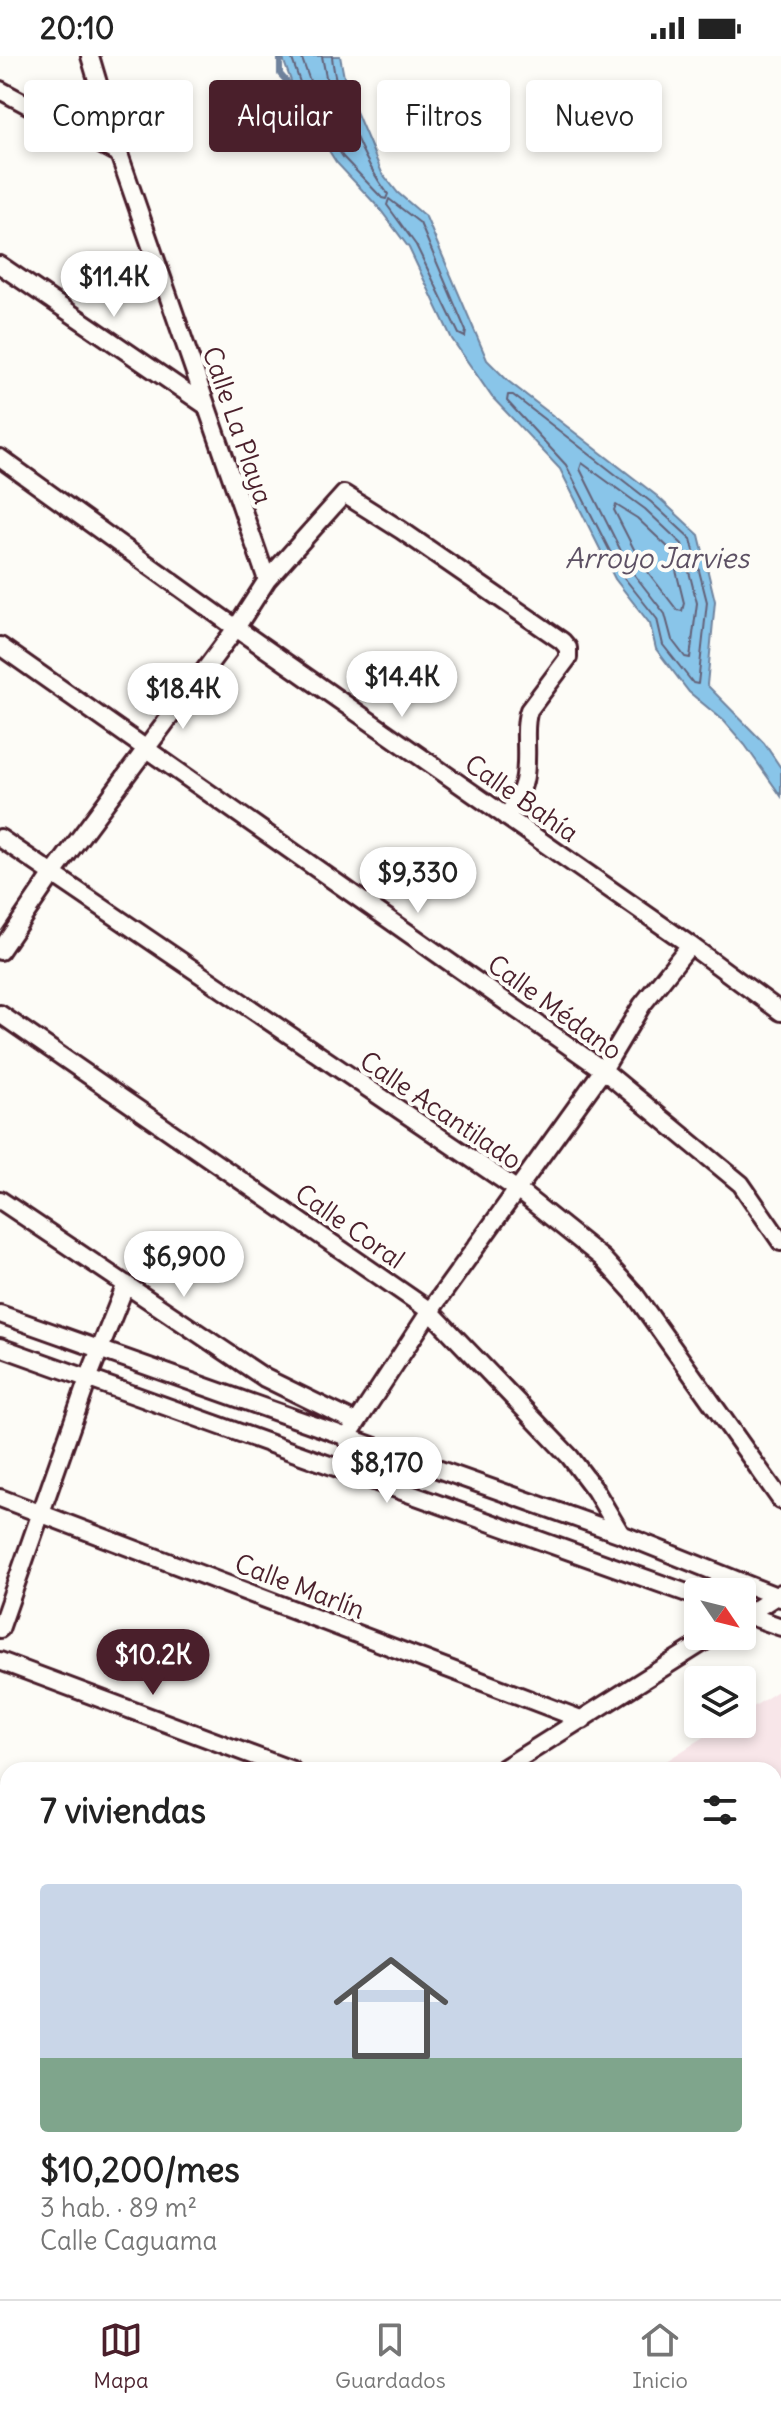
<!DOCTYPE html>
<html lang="es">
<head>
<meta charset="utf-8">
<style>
  body { margin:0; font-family:Delius,sans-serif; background:#f2f2f2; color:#222; height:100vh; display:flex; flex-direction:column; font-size:30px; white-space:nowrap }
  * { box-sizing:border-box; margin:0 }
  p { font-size:26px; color:#767676 }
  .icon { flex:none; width:44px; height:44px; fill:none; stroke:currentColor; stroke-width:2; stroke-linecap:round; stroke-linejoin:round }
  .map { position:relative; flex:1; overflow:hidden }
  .drawer { position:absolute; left:0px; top:1706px; width:782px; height:538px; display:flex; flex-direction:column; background:#fff; border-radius:24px 24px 0 0; box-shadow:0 4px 12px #0003 }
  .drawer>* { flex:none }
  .guide { position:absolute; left:24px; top:24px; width:734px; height:72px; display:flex; gap:16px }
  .needle { width:52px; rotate:125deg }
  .tools { position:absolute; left:684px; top:1522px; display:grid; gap:16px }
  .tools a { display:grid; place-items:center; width:72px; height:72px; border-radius:8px; background:#fff; box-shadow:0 4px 12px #0003; font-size:40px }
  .price { position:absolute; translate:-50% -68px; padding:0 18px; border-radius:28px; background:#fff; color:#222; font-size:26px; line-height:52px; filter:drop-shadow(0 2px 4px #0008) }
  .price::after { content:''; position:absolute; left:50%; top:48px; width:24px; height:18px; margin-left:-12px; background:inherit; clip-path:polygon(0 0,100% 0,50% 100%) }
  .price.on { background:#4a1f2b; color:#fff }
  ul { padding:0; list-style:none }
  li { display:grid; align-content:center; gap:16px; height:424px; padding:0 40px }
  li span { display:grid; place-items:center; height:248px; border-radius:8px; color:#555 }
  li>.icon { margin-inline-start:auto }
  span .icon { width:144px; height:144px; fill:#fffc; stroke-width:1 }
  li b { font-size:34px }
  h2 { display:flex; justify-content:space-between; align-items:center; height:96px; padding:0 40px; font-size:34px }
  .tag { padding:0 28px; border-radius:8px; background:#fff; box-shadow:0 4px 12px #0003; font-size:28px; line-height:72px }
  .tag.on { background:#4a1f2b; color:#fff }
  .status { display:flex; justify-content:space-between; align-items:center; height:56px; padding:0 40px; background:#fff; direction:ltr }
  .status svg { height:22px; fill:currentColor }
  .tab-bar { display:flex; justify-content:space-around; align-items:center; height:112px; border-top:2px solid #e0e0e0; background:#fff; font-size:22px; color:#767676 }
  .tab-bar a { display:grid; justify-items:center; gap:4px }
  .tab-bar .on { color:#4a1f2b }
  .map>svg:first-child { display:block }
  .built { fill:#f8e6e9 }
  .green { fill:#a6d99b; stroke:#787c63; stroke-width:2 }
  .water { fill:#89c5e9; stroke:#70839d; stroke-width:2 }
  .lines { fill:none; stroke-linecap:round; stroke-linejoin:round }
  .shore { stroke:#636177; stroke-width:2 }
  .stream { stroke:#70839d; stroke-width:6 }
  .street-casing { stroke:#4a1f2b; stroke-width:22 }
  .street { stroke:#fdfcf7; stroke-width:16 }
  .labels { text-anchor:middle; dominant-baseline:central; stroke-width:8; stroke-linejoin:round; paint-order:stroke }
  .street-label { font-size:26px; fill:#4a1f2b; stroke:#fdfcf7 }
  .water-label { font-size:28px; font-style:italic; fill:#5d5164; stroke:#fdfcf7 }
</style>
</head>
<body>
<div class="status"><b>20:10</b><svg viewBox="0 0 49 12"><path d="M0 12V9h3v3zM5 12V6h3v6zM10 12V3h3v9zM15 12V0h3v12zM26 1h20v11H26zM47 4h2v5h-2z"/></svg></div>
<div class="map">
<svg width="781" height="2243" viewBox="0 0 781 2243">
  <rect width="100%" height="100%" fill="#fdfcf7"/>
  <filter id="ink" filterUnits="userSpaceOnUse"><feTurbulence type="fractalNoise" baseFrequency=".0125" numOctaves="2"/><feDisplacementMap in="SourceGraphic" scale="16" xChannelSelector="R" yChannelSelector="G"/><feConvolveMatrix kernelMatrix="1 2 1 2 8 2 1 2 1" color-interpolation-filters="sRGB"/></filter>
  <g filter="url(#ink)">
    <!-- built -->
    <path class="built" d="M781,1633v309l-7,4v-232h-122l73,-46h17v-10z"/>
    <!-- green -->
    <path class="green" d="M90,2236h206l-33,7h-164z"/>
    <!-- water -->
    <path class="water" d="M282,0h58l6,32 36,85 16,20 28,24 61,143 21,21 149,115 42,39 16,66 -8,84 57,58 17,25v28l-36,-51 -21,-24 -35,-29 -33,-43 -6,-25 -35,-45 -55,-110 -68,-72 -40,-58 -43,-91 -30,-40 -43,-46 -37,-59z"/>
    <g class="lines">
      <!-- shore -->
      <path class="shore" d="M291,0l15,44 37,57 39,41 4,1 2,-5c-24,-31 -53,-99 -56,-138
        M301,0l14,39 18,28 4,1 3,-4 -11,-27 -7,-37
        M389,143l31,24 46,108 -1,6 -6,-3 -43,-89 -29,-40z
        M508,339h5l138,107 40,37 16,63 -9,82 -5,-1 -30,-38 -6,-26 -35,-44 -56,-110 -59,-64z
        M582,407l63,46 37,35 15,59 -7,55 -5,-1 -13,-17 -7,-26 -35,-45 -50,-100z
        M616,449l21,13 34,32 13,53 -2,8 -5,-1 -36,-47 -27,-53z"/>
      <!-- stream -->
      <path class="stream" d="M280,0v18l19,21"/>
      <!-- street casing -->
      <g class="street-casing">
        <path id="street" d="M90,0l29,98 148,426
          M0,34l119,64
          M0,209l205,140
          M0,402l236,170 454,317 91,67
          M0,590l603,424 138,114 40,58
          M0,782l516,351 86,69 31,34 148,208
          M0,895l52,-76 184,-247 31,-48 77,-86 57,36 161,111 6,7v10l-39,52c-4,11 -3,21 -3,32 1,34 0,47 -20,75
          M0,958l430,297 140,146 25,33 26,44
          M0,1144l265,178 90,44
          M0,1258l621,220 160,64
          M0,1291l698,250
          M346,1383l84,-128 173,-241 39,-65 48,-60
          M0,1442l583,222
          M742,1557l39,14
          M742,1562l39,-25
          M0,1573l88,-250 38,-95
          M0,1605l292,109
          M501,1714l212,-134
          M0,1762l8,3
          M0,1925l8,3
          M774,1972l7,-4
          M0,2036l8,-5
          M65,2236l14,7
          M303,2243l25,-7"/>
      </g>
      <!-- street -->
      <use href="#street" class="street"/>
    </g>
  </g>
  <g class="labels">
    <!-- street labels -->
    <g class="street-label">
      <text transform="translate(238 369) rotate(71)">Calle La Playa</text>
      <text transform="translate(522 742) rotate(35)">Calle Bahía</text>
      <text transform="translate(555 951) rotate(36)">Calle Médano</text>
      <text transform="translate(441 1054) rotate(34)">Calle Acantilado</text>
      <text transform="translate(350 1170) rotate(35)">Calle Coral</text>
      <text transform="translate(300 1530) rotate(21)">Calle Marlín</text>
    </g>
    <!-- water labels -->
    <g class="water-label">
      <text x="657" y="502">Arroyo Jarvies</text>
    </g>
  </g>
</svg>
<div class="tools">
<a><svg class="needle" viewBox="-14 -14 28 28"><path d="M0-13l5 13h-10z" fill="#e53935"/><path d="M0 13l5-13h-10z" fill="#767676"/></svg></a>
<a><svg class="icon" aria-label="layers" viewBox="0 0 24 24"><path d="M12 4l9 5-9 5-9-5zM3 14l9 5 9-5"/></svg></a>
</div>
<b class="price" style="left:114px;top:263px">$11.4K</b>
<b class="price" style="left:402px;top:663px">$14.4K</b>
<b class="price" style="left:183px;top:675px">$18.4K</b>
<b class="price" style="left:418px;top:859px">$9,330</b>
<b class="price" style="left:184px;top:1243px">$6,900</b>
<b class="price" style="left:387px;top:1449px">$8,170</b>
<b class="price on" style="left:153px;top:1641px">$10.2K</b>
<div class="guide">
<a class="tag">Comprar</a>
<a class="tag on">Alquilar</a>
<a class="tag">Filtros</a>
<a class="tag">Nuevo</a>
</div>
<section class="drawer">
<h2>7 viviendas<svg class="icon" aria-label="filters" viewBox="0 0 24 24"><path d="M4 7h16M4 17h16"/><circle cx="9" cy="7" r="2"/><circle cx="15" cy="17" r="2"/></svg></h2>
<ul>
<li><span style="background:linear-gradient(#c9d6e8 70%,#7fa58c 0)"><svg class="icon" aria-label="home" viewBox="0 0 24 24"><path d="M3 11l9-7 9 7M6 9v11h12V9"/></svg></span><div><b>$10,200/mes</b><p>3 hab. · 89 m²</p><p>Calle Caguama</p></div></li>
</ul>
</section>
</div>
<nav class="tab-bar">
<a class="on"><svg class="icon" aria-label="map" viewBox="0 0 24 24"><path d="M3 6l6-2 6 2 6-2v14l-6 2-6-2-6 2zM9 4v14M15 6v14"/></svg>Mapa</a>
<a><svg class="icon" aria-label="saved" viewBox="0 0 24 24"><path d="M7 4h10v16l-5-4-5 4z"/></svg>Guardados</a>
<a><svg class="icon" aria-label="home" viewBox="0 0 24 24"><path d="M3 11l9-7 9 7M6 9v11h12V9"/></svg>Inicio</a>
</nav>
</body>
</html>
